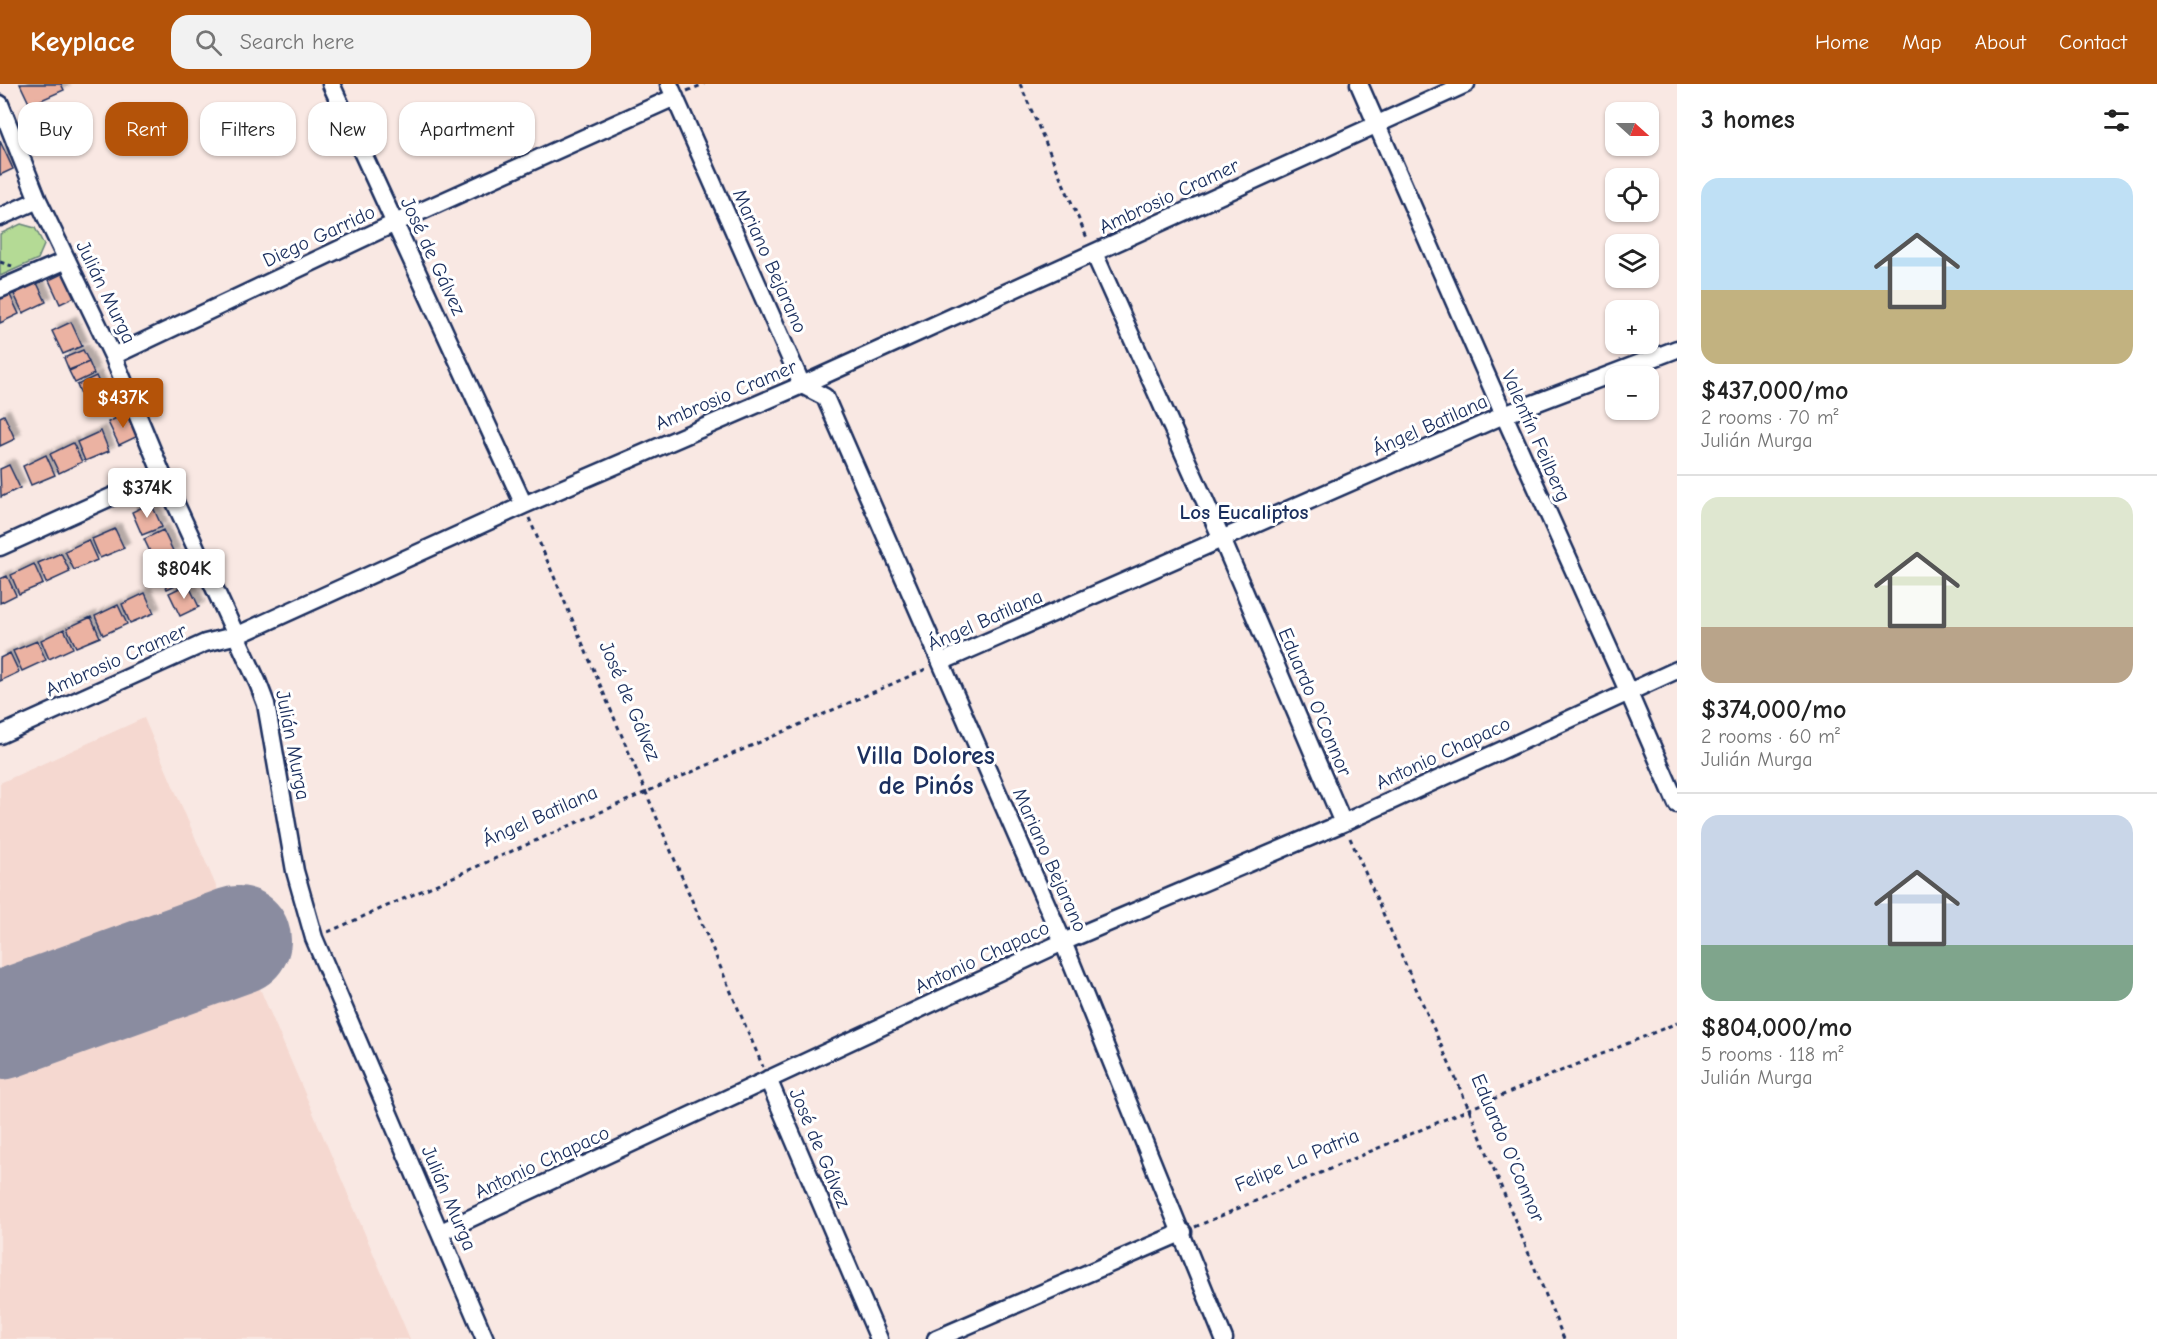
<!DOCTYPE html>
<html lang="en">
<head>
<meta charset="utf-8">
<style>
  body { margin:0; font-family:"Comic Neue",sans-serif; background:#f2f2f2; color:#222; height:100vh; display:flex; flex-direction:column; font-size:22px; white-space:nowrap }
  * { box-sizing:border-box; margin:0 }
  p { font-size:20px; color:#767676 }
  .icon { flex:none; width:33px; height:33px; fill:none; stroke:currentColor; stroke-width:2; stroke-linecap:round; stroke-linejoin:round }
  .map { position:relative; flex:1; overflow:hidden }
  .drawer { display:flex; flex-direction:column; background:#fff; width:480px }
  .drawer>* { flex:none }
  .banner { position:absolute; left:18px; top:18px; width:570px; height:54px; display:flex; gap:12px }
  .needle { width:39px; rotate:111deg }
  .controls { position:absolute; left:1605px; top:18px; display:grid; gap:12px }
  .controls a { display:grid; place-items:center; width:54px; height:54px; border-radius:12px; background:#fff; box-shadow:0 2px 4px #0004; font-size:30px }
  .price { position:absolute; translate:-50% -51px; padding:0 14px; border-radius:6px; background:#fff; color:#222; font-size:20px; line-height:39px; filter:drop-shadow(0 2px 3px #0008) }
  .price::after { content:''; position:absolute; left:50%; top:36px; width:18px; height:14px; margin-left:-9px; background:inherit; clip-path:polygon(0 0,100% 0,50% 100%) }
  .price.current { background:#b45309; color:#fff }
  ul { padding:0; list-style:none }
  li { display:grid; align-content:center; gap:12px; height:318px; padding:0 24px }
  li+li { border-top:2px solid #e0e0e0 }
  li span { display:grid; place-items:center; height:186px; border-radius:18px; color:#555 }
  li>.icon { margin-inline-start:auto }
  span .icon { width:108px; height:108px; fill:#fffc; stroke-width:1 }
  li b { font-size:26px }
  h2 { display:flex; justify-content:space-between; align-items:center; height:72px; padding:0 24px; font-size:26px }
  .tag { padding:0 21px; border-radius:18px; background:#fff; box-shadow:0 2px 4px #0004; font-size:21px; line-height:54px }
  .tag.current { background:#b45309; color:#fff }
  header { display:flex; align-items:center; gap:36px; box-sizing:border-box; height:84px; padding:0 30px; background:#b45309; color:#fff }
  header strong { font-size:28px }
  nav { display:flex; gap:33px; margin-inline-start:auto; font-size:21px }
  .search { width:420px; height:54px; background:#f2f2f2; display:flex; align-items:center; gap:15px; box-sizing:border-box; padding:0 21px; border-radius:18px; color:#767676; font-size:22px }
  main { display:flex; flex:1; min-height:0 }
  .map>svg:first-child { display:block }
  .built { fill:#f5d8d0 }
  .green { fill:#b4da95; stroke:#68847a; stroke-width:1.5 }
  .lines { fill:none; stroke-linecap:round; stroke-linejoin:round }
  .runway { stroke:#8a8ca0; stroke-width:108 }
  .building { fill:#ebb2a2; stroke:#1b2f5e; stroke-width:1.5; filter:url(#shadow) }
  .street-casing { stroke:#1b2f5e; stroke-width:21 }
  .path { stroke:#1b2f5e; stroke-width:3; stroke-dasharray:4.5 4.5; stroke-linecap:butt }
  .street { stroke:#fff; stroke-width:16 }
  .labels { text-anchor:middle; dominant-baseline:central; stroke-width:6; stroke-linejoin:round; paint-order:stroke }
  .street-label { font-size:20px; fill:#1b2f5e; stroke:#fff }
  .neighbourhood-label { font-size:21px; font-weight:bold; fill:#1b2f5e; stroke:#fff }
  .district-label { font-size:26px; font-weight:bold; fill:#1b2f5e; stroke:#fff }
</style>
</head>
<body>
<header>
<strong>Keyplace</strong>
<div class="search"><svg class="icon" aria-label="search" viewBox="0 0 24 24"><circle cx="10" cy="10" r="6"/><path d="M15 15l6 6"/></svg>Search here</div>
<nav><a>Home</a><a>Map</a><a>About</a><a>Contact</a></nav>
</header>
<main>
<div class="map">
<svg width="1677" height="1255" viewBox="0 0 1677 1255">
  <defs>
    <filter id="shadow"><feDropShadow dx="5.5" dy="-5.5" stdDeviation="1.5" flood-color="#0004"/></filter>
  </defs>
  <rect width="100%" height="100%" fill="#f9e8e3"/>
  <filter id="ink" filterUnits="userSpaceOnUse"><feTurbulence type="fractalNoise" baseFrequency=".0167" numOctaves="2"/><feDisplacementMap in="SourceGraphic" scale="12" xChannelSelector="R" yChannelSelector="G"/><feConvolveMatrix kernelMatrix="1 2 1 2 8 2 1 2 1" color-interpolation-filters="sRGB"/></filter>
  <g filter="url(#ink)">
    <!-- built -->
    <path class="built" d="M144,634l266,621h-410v-556z"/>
    <!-- green -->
    <path class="green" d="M21,140l14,4 9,17 -6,14 -38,17v-42z"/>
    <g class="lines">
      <!-- runway -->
      <path class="runway" d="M0,942l237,-86"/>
    </g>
    <!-- building -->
    <path class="building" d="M20,0h41l3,6 -34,15z
      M0,57l13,28 -13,6z
      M68,187l11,24 -19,9 -11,-24z
      M37,199l9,19 -23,11 -9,-19z
      M10,211l9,19 -19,9v-24z
      M71,238l11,24 -19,8 -11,-23z
      M83,266l6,12 -20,8 -5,-12z
      M89,278l5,12 -19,9 -6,-12z
      M96,292l11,24 -20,9 -10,-24z
      M127,329l11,23 -19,9 -11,-23z
      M4,331l11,24 -15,7v-29z
      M101,347l8,20 -24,10 -8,-19z
      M73,359l9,19 -23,11 -9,-19z
      M46,371l9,20 -24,10 -8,-19z
      M9,381l11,23 -19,9 -1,-28z
      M151,419l11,24 -20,8 -10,-23z
      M115,445l9,19 -24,10 -8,-19z
      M163,446l11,23 -19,9 -11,-23z
      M88,456l9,20 -23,10 -9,-19z
      M61,469l9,19 -24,11 -8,-20z
      M176,473l11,23 -20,9 -10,-23z
      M34,480l9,20 -24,10 -8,-19z
      M7,492l9,19 -16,8v-24z
      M188,500l11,23 -19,9 -11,-23z
      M145,509l9,20 -24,10 -8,-19z
      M118,521l9,19 -24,11 -8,-19z
      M91,533l9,20 -24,10 -9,-19z
      M64,545l9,19 -24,11 -8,-19z
      M37,557l9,19 -24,11 -9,-20z
      M10,569l9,19 -19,9v-23z"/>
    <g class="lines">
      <!-- street casing -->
      <g class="street-casing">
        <path id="street" d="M331,0l193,421
          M669,0l133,301 23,12 238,545 161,397
          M1359,0l145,331 124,276 49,113
          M0,20l38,96 75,156 49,118 96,209 8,21 29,167 19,67 171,401
          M0,133l38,-17
          M1094,169l128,286 121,284
          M0,205l67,-29
          M113,272l282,-133 280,-126
          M0,463l162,-73
          M941,578l563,-247 173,-66
          M0,651l205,-92 33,-8 286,-130 278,-120 664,-301
          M768,995l111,260
          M441,1148l622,-290 280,-119 334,-153
          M936,1255l247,-107"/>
      </g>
      <!-- path -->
      <path class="path" d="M1020,0l67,154
        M687,7l17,-7
        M0,178l12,4
        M529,434l234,549
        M1350,754l119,271 95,230
        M328,848l598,-263
        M1195,1143l274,-118 208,-86"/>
      <!-- street -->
      <use href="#street" class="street"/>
    </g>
  </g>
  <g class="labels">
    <!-- street labels -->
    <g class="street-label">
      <text transform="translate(1169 112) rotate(-25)">Ambrosio Cramer</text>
      <text transform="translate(319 152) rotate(-25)">Diego Garrido</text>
      <text transform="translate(433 172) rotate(65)">José de Gálvez</text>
      <text transform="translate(770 177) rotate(66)">Mariano Bejarano</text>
      <text transform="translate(106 208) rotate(64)">Julián Murga</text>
      <text transform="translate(726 311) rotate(-23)">Ambrosio Cramer</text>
      <text transform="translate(1430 341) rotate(-24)">Ángel Batilana</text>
      <text transform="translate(1536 352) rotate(66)">Valentín Feilberg</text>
      <text transform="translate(985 536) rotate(-24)">Ángel Batilana</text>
      <text transform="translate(116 576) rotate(-24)">Ambrosio Cramer</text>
      <text transform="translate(630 617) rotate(67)">José de Gálvez</text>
      <text transform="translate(1315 618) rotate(67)">Eduardo O'Connor</text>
      <text transform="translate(293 661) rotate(79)">Julián Murga</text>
      <text transform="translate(1443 669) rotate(-25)">Antonio Chapaco</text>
      <text transform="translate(540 732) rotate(-24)">Ángel Batilana</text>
      <text transform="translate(1050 776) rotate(66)">Mariano Bejarano</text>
      <text transform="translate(982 873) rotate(-25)">Antonio Chapaco</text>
      <text transform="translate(820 1064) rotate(67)">José de Gálvez</text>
      <text transform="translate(1508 1064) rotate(67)">Eduardo O'Connor</text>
      <text transform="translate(1297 1076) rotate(-23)">Felipe La Patria</text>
      <text transform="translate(542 1078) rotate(-25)">Antonio Chapaco</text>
      <text transform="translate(449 1114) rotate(67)">Julián Murga</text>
    </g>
    <!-- neighbourhood labels -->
    <g class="neighbourhood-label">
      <text x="1244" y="428">Los Eucaliptos</text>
    </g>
    <!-- district labels -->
    <g class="district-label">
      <text x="926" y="672">Villa Dolores<tspan x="926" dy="30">de Pinós</tspan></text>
    </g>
  </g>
</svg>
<div class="controls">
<a><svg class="needle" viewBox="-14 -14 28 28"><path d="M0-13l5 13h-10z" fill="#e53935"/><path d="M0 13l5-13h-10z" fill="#767676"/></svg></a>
<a><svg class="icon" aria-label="locate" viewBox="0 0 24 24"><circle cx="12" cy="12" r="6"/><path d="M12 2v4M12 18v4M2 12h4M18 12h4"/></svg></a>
<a><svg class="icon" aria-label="layers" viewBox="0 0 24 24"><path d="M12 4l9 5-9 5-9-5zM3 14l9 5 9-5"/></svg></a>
<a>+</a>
<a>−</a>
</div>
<b class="price current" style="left:123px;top:345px">$437K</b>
<b class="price" style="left:147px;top:435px">$374K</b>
<b class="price" style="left:184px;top:516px">$804K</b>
<div class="banner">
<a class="tag">Buy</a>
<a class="tag current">Rent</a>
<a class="tag">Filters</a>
<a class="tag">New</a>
<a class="tag">Apartment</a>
</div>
</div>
<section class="drawer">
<h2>3 homes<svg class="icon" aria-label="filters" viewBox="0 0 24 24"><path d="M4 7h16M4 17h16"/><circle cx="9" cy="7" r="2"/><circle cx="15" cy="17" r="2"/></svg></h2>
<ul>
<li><span style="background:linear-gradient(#bfe0f5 60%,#c2b280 0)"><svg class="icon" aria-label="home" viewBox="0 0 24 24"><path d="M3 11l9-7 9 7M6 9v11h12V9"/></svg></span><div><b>$437,000/mo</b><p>2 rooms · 70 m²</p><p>Julián Murga</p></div></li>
<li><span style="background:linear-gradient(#dfe7d0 70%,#b9a48a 0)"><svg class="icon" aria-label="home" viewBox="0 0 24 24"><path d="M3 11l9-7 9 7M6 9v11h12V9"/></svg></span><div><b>$374,000/mo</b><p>2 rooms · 60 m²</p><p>Julián Murga</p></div></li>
<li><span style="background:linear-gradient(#c9d6e8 70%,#7fa58c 0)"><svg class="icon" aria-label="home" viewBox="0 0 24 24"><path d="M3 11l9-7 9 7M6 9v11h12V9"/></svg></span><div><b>$804,000/mo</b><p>5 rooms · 118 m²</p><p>Julián Murga</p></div></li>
</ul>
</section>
</main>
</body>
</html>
